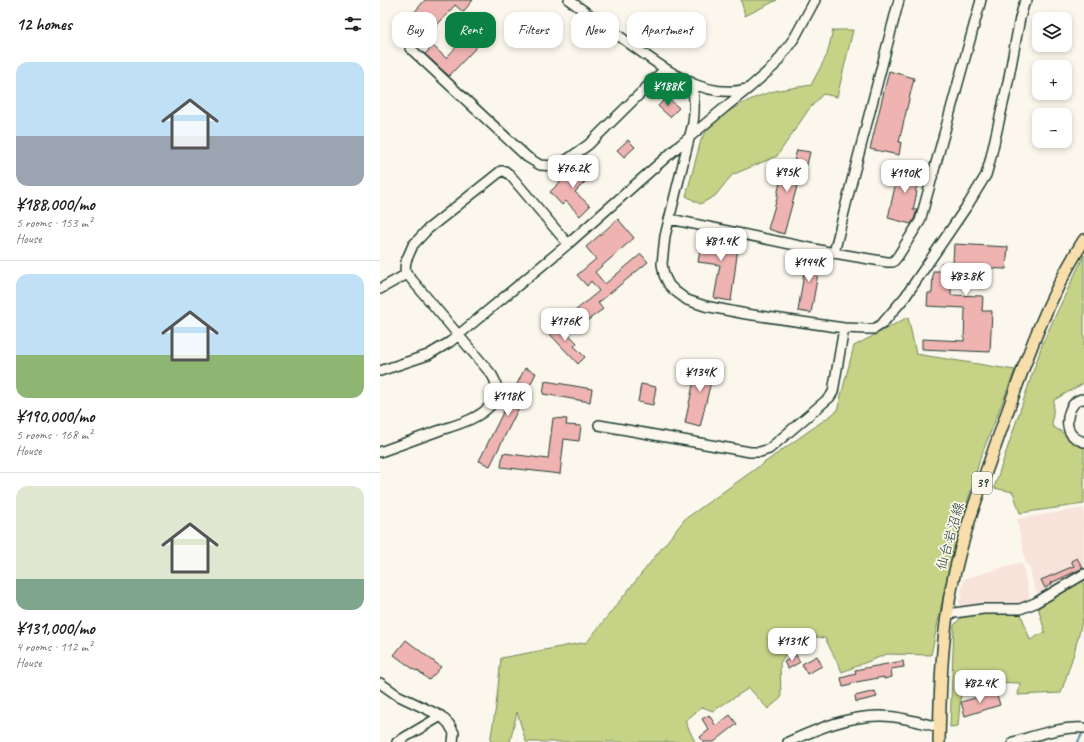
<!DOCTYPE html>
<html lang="en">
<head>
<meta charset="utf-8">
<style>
  body { margin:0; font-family:Caveat,"Klee One",sans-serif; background:#f6f6f6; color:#202124; height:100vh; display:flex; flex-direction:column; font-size:15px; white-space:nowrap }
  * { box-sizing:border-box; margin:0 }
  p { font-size:13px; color:#757577 }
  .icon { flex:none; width:22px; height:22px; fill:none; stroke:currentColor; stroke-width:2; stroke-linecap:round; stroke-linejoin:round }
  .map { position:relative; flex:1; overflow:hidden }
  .side { display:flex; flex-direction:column; background:#fff; width:380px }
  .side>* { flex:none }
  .hud { position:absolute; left:12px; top:12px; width:380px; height:36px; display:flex; gap:8px }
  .tools { position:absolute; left:652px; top:12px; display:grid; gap:8px }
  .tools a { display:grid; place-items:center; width:40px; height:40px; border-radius:8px; background:#fff; box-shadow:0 2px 6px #0003; font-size:20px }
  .price { position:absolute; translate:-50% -34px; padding:0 9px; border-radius:8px; background:#fff; color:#222; font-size:13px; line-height:26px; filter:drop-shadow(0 1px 2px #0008) }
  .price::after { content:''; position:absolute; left:50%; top:24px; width:12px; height:9px; margin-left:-6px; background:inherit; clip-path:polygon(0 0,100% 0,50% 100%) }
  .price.current { background:#0b8043; color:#fff }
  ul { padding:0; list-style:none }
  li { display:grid; align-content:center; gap:8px; height:212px; padding:0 16px }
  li+li { border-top:1px solid #e0e0e0 }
  li span { display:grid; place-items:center; height:124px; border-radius:12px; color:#555 }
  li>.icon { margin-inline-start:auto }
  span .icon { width:72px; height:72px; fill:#fffc; stroke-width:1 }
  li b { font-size:17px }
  h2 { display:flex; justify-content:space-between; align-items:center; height:48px; padding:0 16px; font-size:17px }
  .pill { padding:0 14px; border-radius:12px; background:#fff; box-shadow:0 2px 6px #0003; font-size:14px; line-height:36px }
  .pill.current { background:#0b8043; color:#fff }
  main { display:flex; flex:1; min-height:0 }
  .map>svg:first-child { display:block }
  .built { fill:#f7e3da }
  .green { fill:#c6d286; stroke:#72885d }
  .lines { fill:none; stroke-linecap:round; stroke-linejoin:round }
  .stream { stroke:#6c98ad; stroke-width:2.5 }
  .building { fill:#efb4b1; stroke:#1f3d34 }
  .minor-casing { stroke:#1f3d34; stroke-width:12 }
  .major-casing { stroke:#1f3d34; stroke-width:14 }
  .minor { stroke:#fbf7ec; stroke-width:9 }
  .major { stroke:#f8deab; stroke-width:11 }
  .labels { text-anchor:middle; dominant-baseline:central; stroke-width:3.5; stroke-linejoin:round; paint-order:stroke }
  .shield { fill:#fbf7ec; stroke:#61756b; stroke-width:1 }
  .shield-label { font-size:13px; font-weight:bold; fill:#1f3d34 }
  .street-label { font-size:14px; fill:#1f3d34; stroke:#fbf7ec }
</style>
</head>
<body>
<main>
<section class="side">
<h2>12 homes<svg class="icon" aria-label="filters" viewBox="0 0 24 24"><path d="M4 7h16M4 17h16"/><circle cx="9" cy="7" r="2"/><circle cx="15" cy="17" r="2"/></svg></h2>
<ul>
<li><span style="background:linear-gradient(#bfe0f5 60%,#9aa5b1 0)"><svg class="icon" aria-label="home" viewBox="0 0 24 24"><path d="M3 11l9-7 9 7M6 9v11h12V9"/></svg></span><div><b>¥188,000/mo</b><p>5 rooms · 153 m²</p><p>House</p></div></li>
<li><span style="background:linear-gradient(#bfe0f5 65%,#8fb573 0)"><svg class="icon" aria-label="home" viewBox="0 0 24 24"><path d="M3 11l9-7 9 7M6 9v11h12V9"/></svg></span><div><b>¥190,000/mo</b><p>5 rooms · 168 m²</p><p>House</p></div></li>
<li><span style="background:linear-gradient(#dfe7d0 75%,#7fa58c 0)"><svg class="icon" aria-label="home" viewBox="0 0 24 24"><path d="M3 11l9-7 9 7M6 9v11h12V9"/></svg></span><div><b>¥131,000/mo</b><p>4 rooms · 112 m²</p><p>House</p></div></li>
</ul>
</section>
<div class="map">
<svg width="704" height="742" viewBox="0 0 704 742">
  <rect width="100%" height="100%" fill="#fbf7ec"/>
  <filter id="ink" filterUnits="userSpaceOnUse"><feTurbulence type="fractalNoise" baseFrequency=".025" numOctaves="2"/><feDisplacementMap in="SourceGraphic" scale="8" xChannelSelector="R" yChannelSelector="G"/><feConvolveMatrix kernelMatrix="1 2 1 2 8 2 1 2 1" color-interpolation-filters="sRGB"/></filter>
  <g filter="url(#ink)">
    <!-- built -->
    <path class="built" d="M704,508v63l-46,22 -2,-1 -7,-26 -3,-2 -9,-45z
      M642,562l9,42 -71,6 -1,-8 1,-3h2l-1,-8 3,-12z"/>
    <!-- green -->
    <path class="green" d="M361,0h36l-32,16z
      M453,30h20l-16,67 -14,-3 -14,15 -32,47 -45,19 -17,21 -15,8 -14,-8 15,-56c11,-22 39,-37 61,-45 14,-6 33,-7 49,-10l16,-30z
      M704,255v128l-30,17 -2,26 32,20v58l-64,9 -7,-21 -19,-4 49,-146z
      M528,317l8,37 99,16 -35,89 -28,96 -21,100 -44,-1 -45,18 -17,-34 -27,-3 -18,28 1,35 -13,11 -19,-21 -36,23 -11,-4 -17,14 10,21h-169l-9,-30 -7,30h-20l6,-36 5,-48 86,-16 98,-123 152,-108 17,-65z
      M704,577v37l-10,39 -13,40 -43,2 2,-12 -54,-2 -5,11 -3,34 -8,1 4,-102 13,-13 30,-2 24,4 9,26 15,-8 -7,-25z"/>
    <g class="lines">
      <!-- stream -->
      <path class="stream" d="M698,742l4,-8"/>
    </g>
    <!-- building -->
    <path class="building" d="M45,0h48l-10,12 -8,-7 -25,28 -19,-17z
      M98,24l11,10 -40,42 -24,-22 8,-8 13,12z
      M509,71l25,7 -15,64h2l-2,13 -29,-6z
      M287,97l12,11 -9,9 -12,-11z
      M248,140l7,7 -11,10 -7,-7z
      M417,150l13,2 -3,13 -4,-1 -19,70 -16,-5 10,-34h-1l7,-28 8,2z
      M200,162l13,12 -18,18 15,14 -10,10 -14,-15 -4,4 -12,-13z
      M520,164l25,7 -10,20 2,1 -4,18h4l-3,9 -3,5 -23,-6z
      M238,219l16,19 -39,34 10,12 36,-30 7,8 -50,41 5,6 -23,17 -10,-11 29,-24 -8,-10 -4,5 -10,-11 19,-16 -10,-12z
      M323,234l36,6 -8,61 -17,-3 6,-33 -22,-3z
      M574,244l54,3 -2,22 -28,-1v6l-27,-1v22l32,1 -1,15h10l-2,41 -68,-3v-10l42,2 1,-33 -38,-2 1,-13h4l1,-22h8v-8h12z
      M427,254l14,2 -10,57 -13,-2z
      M176,321l21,22 -3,3 11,11 -7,7 -32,-34z
      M318,361l17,4 -15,62 -15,-4z
      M145,368l11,5 -46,93 -11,-5z
      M165,381l47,8 -2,13 -47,-8z
      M261,384l15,3 -3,18 -15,-3z
      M173,418l14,1 -1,6 15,1 -2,15 -15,-2 -4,35 -59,-7 2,-14 45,6z
      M697,558l6,10 -32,15 1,1 -7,4 -4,-8 33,-14 -3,-5z
      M26,640l35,27 -12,13 -12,-10 -1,1 -22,-16z
      M416,655l4,7 -12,7 -4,-7z
      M437,656l5,10 -15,8 -5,-10z
      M523,661l1,6 -13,2 1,8 -8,2v-2l-33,6v2l-8,2 -2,-9 15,-4 -1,-4z
      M495,691l2,6 -21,5 -1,-6z
      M616,692l4,13 -35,11 -4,-14z
      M329,715l7,11 14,-11 7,9 -23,18h-10l-4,-5 9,-7 -7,-11z"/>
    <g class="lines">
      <!-- minor casing -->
      <g class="minor-casing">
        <path id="minor" d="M189,0c19,14 38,27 57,41 33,24 76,60 120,48
          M519,0l-50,192 -15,61 53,9h6l5,-6 22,-35 61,-221
          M30,48l117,109 13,8 13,1 8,-2 27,-19 77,-76
          M311,82c4,14 4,26 2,41l-28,113 -3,28 2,11 5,10 6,6 12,9 18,6 41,8 98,14 23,1h7l8,-5 23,-27 64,-94 17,-28 4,-14 18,-79 12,-64 4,-14 3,-4
          M290,219l164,34
          M0,289l27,-15
          M0,371l48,-16 22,-13 118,-98 112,-99 49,-41 20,-16 25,-22 21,-29 20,-37
          M704,399c-15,-1 -22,28 -11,37 3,3 8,5 11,6
          M219,425l151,27h10l9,-3 61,-52 3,-5 11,-64
          M0,452c19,-7 39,-14 58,-21 17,-6 39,-11 52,-25 9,-9 8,-21 2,-31l-85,-101 -2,-5 1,-8 7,-16 15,-16 73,-58h4l5,4 58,69
          M567,614l36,-5h37l15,-6 49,-29
          M0,683l17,12 44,21 8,8 5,9 -1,9
          M17,742l44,-26
          M408,742c29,-13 62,-27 94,-26 19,0 39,7 57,11
          M633,742c21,-6 50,-16 71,-14"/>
      </g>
      <!-- major casing -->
      <g class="major-casing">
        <path id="major" d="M559,742c1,-42 2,-85 8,-127 7,-57 29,-116 49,-171 25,-70 48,-141 88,-204"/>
      </g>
      <!-- minor -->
      <use href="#minor" class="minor"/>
      <!-- major -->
      <use href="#major" class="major"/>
    </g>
  </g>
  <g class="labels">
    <!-- shield labels -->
    <rect class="shield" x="592" y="472" width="20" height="22" rx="3"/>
    <g class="shield-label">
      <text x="602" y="483">39</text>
    </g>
    <!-- street labels -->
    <g class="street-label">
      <text transform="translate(570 536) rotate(-74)">仙台岩沼線</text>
    </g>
  </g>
</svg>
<div class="tools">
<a><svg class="icon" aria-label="layers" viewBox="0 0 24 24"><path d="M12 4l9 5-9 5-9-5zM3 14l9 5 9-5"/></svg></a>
<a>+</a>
<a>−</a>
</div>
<b class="price current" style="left:288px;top:107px">¥188K</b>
<b class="price" style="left:193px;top:189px">¥76.2K</b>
<b class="price" style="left:407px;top:193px">¥95K</b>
<b class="price" style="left:525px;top:194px">¥190K</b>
<b class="price" style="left:341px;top:262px">¥81.4K</b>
<b class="price" style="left:429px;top:283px">¥144K</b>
<b class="price" style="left:586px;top:297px">¥83.8K</b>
<b class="price" style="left:185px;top:342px">¥176K</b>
<b class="price" style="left:320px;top:393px">¥134K</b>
<b class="price" style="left:128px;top:417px">¥118K</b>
<b class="price" style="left:412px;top:662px">¥131K</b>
<b class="price" style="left:600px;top:704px">¥82.4K</b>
<div class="hud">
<a class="pill">Buy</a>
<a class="pill current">Rent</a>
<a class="pill">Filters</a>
<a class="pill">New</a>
<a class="pill">Apartment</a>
</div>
</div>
</main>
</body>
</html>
